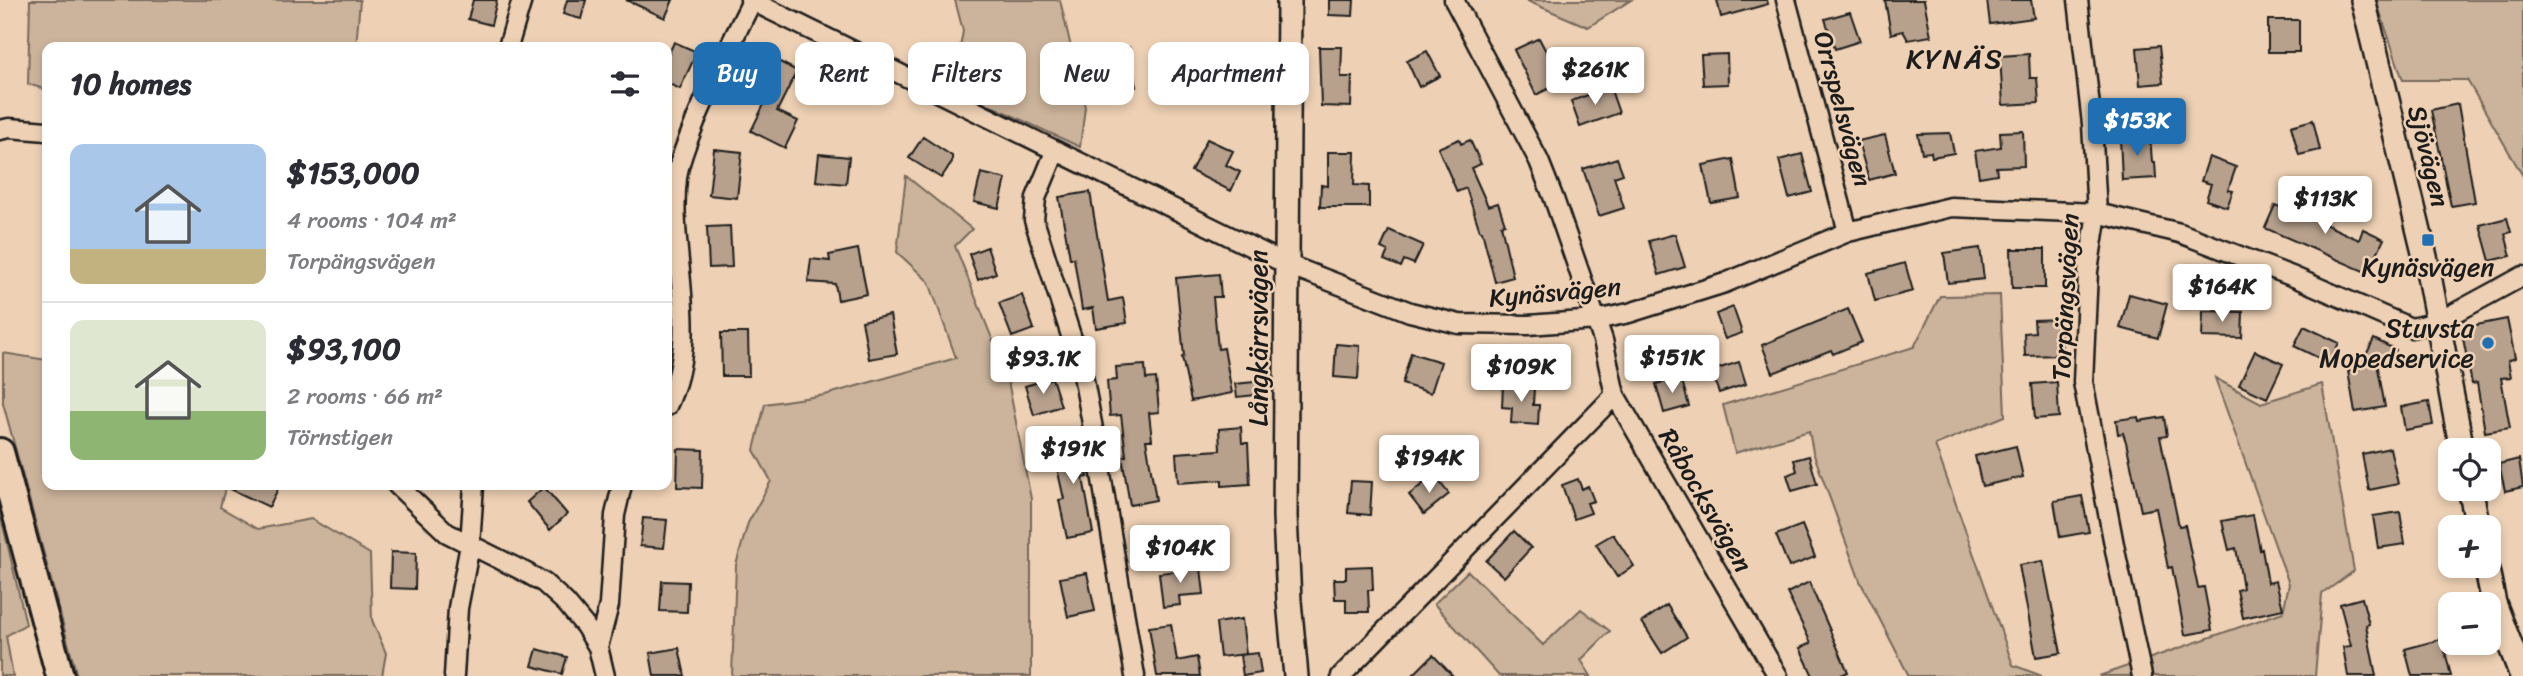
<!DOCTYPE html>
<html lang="en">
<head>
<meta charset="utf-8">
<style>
  body { margin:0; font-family:Sriracha,sans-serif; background:#f7f7f7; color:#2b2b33; height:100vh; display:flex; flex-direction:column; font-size:26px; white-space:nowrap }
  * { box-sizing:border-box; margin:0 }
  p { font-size:23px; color:#7c7c81 }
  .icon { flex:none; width:38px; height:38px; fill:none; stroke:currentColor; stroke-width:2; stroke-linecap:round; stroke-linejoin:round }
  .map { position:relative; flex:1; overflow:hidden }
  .sheet { position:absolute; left:42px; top:42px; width:630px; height:448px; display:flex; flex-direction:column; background:#fff; border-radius:14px; box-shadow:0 4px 10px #0003 }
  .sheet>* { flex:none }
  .guide { position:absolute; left:693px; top:42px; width:665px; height:63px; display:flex; gap:14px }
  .buttons { position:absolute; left:2438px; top:438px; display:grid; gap:14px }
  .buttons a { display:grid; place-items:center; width:63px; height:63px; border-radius:14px; background:#fff; box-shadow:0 4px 10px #0003; font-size:35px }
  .price { position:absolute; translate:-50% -60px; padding:0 16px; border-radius:7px; background:#fff; color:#222; font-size:23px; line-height:46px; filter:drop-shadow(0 2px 4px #0008) }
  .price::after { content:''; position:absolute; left:50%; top:42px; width:21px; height:16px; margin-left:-10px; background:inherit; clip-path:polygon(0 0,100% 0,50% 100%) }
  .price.active { background:#1f6fb2; color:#fff }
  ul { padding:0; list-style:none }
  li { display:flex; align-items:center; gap:21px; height:175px; padding:0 28px }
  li+li { border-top:2px solid #e1e1e2 }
  li span { display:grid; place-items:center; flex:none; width:196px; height:140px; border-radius:14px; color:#555 }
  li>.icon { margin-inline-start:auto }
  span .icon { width:84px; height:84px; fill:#fffc; stroke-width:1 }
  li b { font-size:30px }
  h2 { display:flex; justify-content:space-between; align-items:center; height:84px; padding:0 28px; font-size:30px }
  .tag { padding:0 24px; border-radius:14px; background:#fff; box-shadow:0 4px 10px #0003; font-size:24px; line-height:63px }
  .tag.active { background:#1f6fb2; color:#fff }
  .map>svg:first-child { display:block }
  .green { fill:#ccb39b; stroke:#74685c; stroke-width:2 }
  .building { fill:#b7a18d; stroke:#1c1c1c; stroke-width:2 }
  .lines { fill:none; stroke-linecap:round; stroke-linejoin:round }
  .minor-casing { stroke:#1c1c1c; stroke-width:23 }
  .tertiary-casing { stroke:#1c1c1c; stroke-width:28 }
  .secondary-casing { stroke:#1c1c1c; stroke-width:32 }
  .minor { stroke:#eed1b4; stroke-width:18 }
  .tertiary { stroke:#eed1b4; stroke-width:23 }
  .secondary { stroke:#eed1b4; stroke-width:26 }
  .poi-dot { fill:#1f6fb2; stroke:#eed1b4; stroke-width:2.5 }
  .labels { text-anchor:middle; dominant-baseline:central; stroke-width:5; stroke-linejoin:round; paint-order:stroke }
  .street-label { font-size:26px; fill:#1c1c1c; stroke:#eed1b4 }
  .poi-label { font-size:26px; fill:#1c1c1c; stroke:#eed1b4 }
  .neighbourhood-label { font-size:28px; letter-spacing:2px; fill:#1c1c1c; stroke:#eed1b4 }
</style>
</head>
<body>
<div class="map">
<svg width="2523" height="676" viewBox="0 0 2523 676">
  <rect width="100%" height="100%" fill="#eed1b4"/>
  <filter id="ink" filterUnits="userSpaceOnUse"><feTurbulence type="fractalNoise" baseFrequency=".0143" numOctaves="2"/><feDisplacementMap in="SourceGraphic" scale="14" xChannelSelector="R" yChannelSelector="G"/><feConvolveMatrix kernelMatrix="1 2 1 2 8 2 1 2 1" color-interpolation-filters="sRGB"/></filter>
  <g filter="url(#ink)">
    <!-- green -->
    <path class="green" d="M30,0h330l-4,47h-309v43l-19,-6z
      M955,0h105l25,107 -5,40 -127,-59 10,-57z
      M1525,0h106l-43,27z
      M2376,0h147v176l-56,-96h-64z
      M906,176l66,53 -17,17 52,130 24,123v177h-299l4,-111 12,-42 23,-42 -17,-31 11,-46 60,-9 131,-37 -27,-76 -32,-30z
      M2000,295l5,121 -70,29 78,220 29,11h-133l-49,-95 -47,-129 -4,-21 -74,22 -12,-48 191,-58 26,-51z
      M3,353l44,7v125h179l-6,22 38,22 53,-10 59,35 2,66 14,33 -4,23h-305l-74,-273z
      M2215,378l46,25 61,-19 32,187 -32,23 -7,82h-216l184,-64 6,-28z
      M0,512l26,112 -20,12 7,40h-13z
      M1468,571l75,74 38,-36 29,22 -29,29 10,16h-92l-65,-72z"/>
    <!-- building -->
    <path class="building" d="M473,0h24l-6,25 -23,-6z
      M567,0h19l-5,19 -18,-5z
      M626,0h47l-8,18z
      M1329,0h25l-1,16 -24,-1z
      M1717,0h50l1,4 -47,13z
      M1885,0h39l7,36 -23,4 -5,-9 -12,3z
      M1987,0h44l3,18 -44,6z
      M1850,12l10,29 -25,8 -10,-30z
      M2268,20h31v32h-31z
      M1539,38l23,44 -26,13 -22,-45z
      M674,42l23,10 -17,37 -13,-6v-25z
      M759,44l18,9 -3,6 23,12 -20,40 21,10 -13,27 -34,-17 23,-47 -28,-14z
      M2159,46l4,37 -23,2 -3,-37z
      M1129,47l7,40 -30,5 -6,-41z
      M1319,47h23l-1,30h11l-1,30 -30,-1z
      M1427,51l13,25 -21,11 -12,-26z
      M1727,54l1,30 -25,1 -2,-30z
      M2029,54l1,24h7l2,25 -36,2 -3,-49z
      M1610,87l9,26 -39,14 -9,-26z
      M2458,104l17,98 -24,4 -20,-96z
      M2313,120l7,30 -21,5 -8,-29z
      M2023,131l1,35 -28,1 1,7 -18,3 -4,-26 26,-4 -1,-15z
      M1950,133l4,20 -22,4 -1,-5 -9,1 -4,-19z
      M1885,135l10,38 -26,7 -11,-39z
      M2150,135l2,27h3l1,16 -34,2 -2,-43z
      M923,137l29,19v6l-11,16 -32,-20z
      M1207,139l26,12 -7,14 14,7 -9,19 -40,-20z
      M1459,139l2,5 9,-4 11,24 -10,4 17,38 10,-3 7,21 -4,1 12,52 -18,5 -13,-51h-2l-14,-43 -9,4 -19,-44z
      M714,149l28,3 -5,46 -28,-3z
      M1328,152h27l-1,33 15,1v21h-49l1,-22 7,1z
      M819,154l30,3 -3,27 -30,-3z
      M1802,154l10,38 -23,6 -10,-38z
      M2209,157l27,10 -8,23 5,1 -6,16 -21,-7 5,-16 -10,-3z
      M1617,158l6,16 -9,3 10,31 -25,8 -16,-47z
      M1733,159l7,39 -29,5 -8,-38z
      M981,173l25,6 -7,29 -25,-6z
      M1090,192l18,109 15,-3 4,25 -31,5 -3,-20 -11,2 -8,-52h-4l-11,-61z
      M2297,200l25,11 -4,10 41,19 4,-11 21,10 -16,34 -103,-45 10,-23 17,7z
      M2507,218l4,14 -6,2 6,22 -21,5 -10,-36z
      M730,226l2,41 -23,1 -2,-41z
      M1389,230l34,15 -9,19 -10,-4 -3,7 -17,-7 4,-9 -7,-3z
      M1675,234l10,33 -26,8 -10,-34z
      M987,247l9,26 -18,7 -9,-26z
      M1980,248l4,31 -36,4 -4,-30z
      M858,249l9,45 -29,6 -3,-16 -27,-2 3,-23 19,2 -1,-6z
      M2011,249h34v39h-33z
      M1905,263l8,28 -38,10 -7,-28z
      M1219,274l2,23h-8l5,52 6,-1 8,45 -41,8 -9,-44 2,-1 -8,-78z
      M2129,294l38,10 -9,34 -38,-10z
      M1022,295l12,34 -22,8 -13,-34z
      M1733,307l9,26 -17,6 -9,-25z
      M1848,309l14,33 -29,12 -2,-4 -58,23 -11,-28z
      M2203,311l40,1 -1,26 -40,-1z
      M890,315l7,39 -28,5 -7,-38z
      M2061,319l1,36 -37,1 -1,-23 11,-1 -1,-12z
      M2507,319l8,39 -7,3 3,16 -10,1 9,50 -25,4 -8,-49 -5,1 -11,-56z
      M2304,326l35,17 -10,20 -35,-17z
      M721,333h27l1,43h-27z
      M2374,339l22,11 -7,13 -13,-6 9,50 -30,5 -7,-41 11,-2z
      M1336,344l24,2 -2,33 -24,-2z
      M2255,351l28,13 -16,34 -28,-13z
      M1411,353l30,9 -10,31 -29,-9z
      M1739,362l7,22 -27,9 -8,-22z
      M1145,365l1,14 10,-1 3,34 -10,1 3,27h-6l10,60 -26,5 -8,-48 4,-1 -5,-41 -11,1 -3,-35 10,-1 -1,-13z
      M1681,377l8,29 -25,7 -8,-29z
      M1052,378l9,28 -27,9 -9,-29z
      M1264,381l1,13 -28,3 -2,-13z
      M2057,382l2,35 -24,2 -3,-35z
      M1503,385l31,2 -1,18h6l-1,20 -27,-2 1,-15 -10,-1z
      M2429,402l4,23 -28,5 -4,-23z
      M2138,417l1,4 25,-4 3,19 -7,1 19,89 6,-1 13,63 6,-1 8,43 -27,5 -13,-68 -4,1 -12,-60 -15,3 -15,-69 -3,-9 -5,1 -2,-14z
      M1241,427l1,16h6l2,41 -28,2v-6l-44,3 -2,-30 44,-3 -1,-21z
      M1079,435l9,42 -5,1 10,55 -26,5 -8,-38 5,-1 -13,-58z
      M2016,446l7,31 -41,9 -7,-30z
      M2390,448l8,36 -29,6 -7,-36z
      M678,449l25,1 -1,38 -25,-1z
      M1809,456l8,28 -25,7 -5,-16 10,-4 -3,-11z
      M2519,459l4,28 -18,4 -6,-27z
      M1434,475l15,19 -25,20 -15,-19z
      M1578,479l4,10 6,-3 6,15 -7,2 4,10 -17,6 -12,-34z
      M1351,481l21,1 -2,33 -22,-2z
      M222,485h58l-11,22z
      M544,487l23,27 -17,16 -23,-28z
      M2082,496l7,36 -29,5 -6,-36z
      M2400,512l5,32 -27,4 -5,-32z
      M2253,515l7,35 2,-1 6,34 8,-2 7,28 -40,9 -6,-28 6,-2 -7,-40 -7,2 -7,-29z
      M643,518l24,2 -3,28 -24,-2z
      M1802,525l13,32 -26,10 -13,-32z
      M1514,531l17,17 -27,29 -18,-16z
      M1613,534l21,32 -17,11 -21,-33z
      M391,552l25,1 -1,36 -25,-1z
      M2043,561l18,92 -25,4 -17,-92z
      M1372,566l1,24h-5l1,22h-23v-13h-11l-1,-20h12v-12z
      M1201,568l3,26 -25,2 1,9 -17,2 -4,-34z
      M1087,573l8,38 -27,6 -8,-39z
      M662,581l26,1 -1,30 -27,-1z
      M1809,582l39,90 -9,4h-26l-13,-28 11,-5 -24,-50z
      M2362,598l7,26 -3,1 10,51h-28l-5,-29 8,-1 -11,-42z
      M1667,605l20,32 -25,16 -20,-31z
      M1242,619l4,35 -26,3 -4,-34z
      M1171,624l6,37 20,-4 3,19h-43l-8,-49z
      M2442,639l9,37h-39l-7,-27z
      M679,648l6,28h-31l-4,-23z
      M537,649l30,8 -5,17 -30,-8z
      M1258,653l3,20 -18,3 -3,-21z
      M1433,655l20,21h-41z"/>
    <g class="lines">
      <!-- minor casing -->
      <g class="minor-casing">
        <path id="minor" d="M750,0l536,264 124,48 49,12 69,1 68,-5 33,-7 96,-30 123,-51 103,-25 146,6 83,20 114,44 117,51 27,-6 85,-46
          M1454,0l85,161 15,38 49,141 12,55 163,281
          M1786,0l62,232
          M2078,0l14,124 5,89 -9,58 -5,111 33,173 26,121
          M508,47l14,-47
          M0,130l9,-2 38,3
          M1055,152l-19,46 -2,22 48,150 15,80 38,226
          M667,406c36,-74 1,-150 10,-228 2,-19 11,-37 18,-56 17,-41 37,-81 57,-121
          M397,485l50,48 78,39 19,11 22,20 19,23 13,21 7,29
          M598,647l11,-42 6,-90 7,-30
          M454,676l4,-68 12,-63 4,-60
          M1341,676l274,-281"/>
      </g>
      <!-- tertiary casing -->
      <g class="tertiary-casing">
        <path id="tertiary" d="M1289,0l-4,516 4,85 7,75
          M2363,0l64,265 35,185
          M2470,488l8,39
          M2486,565l8,38 28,73"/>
      </g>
      <!-- secondary casing -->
      <g class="secondary-casing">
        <path id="secondary" d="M0,452l60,224"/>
      </g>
      <!-- minor -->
      <use href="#minor" class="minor"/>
      <!-- tertiary -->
      <use href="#tertiary" class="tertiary"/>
      <!-- secondary -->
      <use href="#secondary" class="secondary"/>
    </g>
  </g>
  <!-- markers -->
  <g class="poi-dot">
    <rect x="2421" y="233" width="14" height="14" rx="3.5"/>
    <circle cx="2488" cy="343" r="7"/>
  </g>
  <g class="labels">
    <!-- street labels -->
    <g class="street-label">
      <text transform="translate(1843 109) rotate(75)">Orrspelsvägen</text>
      <text transform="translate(2429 156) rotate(76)">Sjövägen</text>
      <text transform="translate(1555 292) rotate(-5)">Kynäsvägen</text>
      <text transform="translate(2065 297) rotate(-87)">Torpängsvägen</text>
      <text transform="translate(1258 338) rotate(-90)">Långkärrsvägen</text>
      <text transform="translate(1706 500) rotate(60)">Råbocksvägen</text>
    </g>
    <!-- poi labels -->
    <g class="poi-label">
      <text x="2428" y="267">Kynäsvägen</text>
      <text x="2474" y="328" text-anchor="end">Stuvsta<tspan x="2474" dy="30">Mopedservice</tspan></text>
    </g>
    <!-- neighbourhood labels -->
    <g class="neighbourhood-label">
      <text x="1955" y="58">KYNÄS</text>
    </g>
  </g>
</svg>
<div class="buttons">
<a><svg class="icon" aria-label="locate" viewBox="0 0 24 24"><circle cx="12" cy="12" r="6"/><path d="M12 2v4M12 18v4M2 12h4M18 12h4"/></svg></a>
<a>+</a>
<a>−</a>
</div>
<b class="price" style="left:1595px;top:107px">$261K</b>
<b class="price active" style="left:2137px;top:158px">$153K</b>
<b class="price" style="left:2325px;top:236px">$113K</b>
<b class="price" style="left:2222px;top:324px">$164K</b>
<b class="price" style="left:1672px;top:395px">$151K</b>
<b class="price" style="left:1043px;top:396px">$93.1K</b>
<b class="price" style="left:1521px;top:404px">$109K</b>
<b class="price" style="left:1073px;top:486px">$191K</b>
<b class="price" style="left:1429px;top:495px">$194K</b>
<b class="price" style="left:1180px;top:585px">$104K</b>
<div class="guide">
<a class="tag active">Buy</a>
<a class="tag">Rent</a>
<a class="tag">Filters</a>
<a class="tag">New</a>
<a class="tag">Apartment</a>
</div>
<section class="sheet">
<h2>10 homes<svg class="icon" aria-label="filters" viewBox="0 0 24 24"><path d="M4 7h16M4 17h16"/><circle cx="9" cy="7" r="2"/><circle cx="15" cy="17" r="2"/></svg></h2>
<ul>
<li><span style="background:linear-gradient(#a9c7e8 75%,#c2b280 0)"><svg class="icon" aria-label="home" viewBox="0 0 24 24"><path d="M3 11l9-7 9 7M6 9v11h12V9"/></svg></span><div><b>$153,000</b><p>4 rooms · 104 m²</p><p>Torpängsvägen</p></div></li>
<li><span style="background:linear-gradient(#dfe7d0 65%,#8fb573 0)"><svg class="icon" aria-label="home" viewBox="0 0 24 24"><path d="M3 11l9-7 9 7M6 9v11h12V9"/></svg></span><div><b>$93,100</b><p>2 rooms · 66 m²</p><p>Törnstigen</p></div></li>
</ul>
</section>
</div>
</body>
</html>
